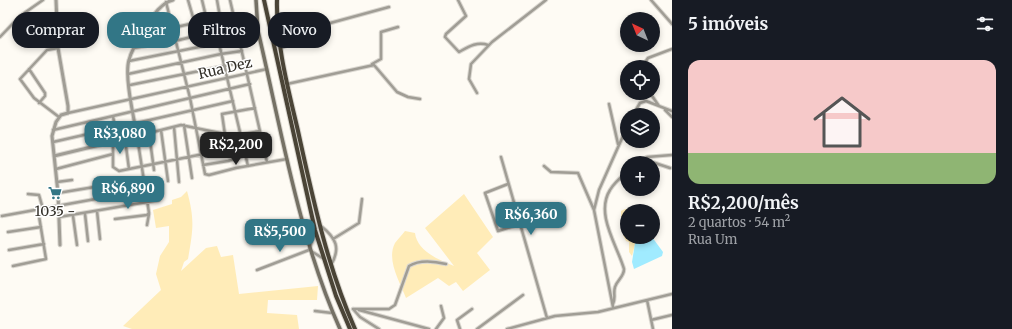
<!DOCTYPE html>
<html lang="pt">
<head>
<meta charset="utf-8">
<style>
  body { margin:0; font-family:Merriweather,serif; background:#242831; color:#f1f3f6; height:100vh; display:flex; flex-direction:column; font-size:15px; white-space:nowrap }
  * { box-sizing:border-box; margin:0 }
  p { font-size:13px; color:#9ea1a6 }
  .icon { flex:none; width:22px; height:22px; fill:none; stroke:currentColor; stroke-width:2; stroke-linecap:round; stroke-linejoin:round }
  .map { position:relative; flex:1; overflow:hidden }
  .side { display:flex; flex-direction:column; background:#171b24; width:340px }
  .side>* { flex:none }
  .top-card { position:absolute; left:12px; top:12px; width:380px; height:36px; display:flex; gap:8px }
  .needle { width:26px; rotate:317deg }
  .tools { position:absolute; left:620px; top:12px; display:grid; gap:8px }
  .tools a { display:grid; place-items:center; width:40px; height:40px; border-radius:50%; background:#171b24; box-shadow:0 2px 6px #0003; font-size:20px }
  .price { position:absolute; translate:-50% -34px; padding:0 9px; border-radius:8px; background:#327686; color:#fff; font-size:13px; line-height:26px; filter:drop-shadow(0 1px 2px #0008) }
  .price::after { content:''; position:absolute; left:50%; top:24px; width:12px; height:9px; margin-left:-6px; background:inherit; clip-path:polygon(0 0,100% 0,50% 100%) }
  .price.active { background:#222; color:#fff }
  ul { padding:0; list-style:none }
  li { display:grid; align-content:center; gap:8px; height:212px; padding:0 16px }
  li span { display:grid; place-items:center; height:124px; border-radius:12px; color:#555 }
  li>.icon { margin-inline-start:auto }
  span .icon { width:72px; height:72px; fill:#fffc; stroke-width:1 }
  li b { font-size:17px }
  h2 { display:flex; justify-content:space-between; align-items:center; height:48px; padding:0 16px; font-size:17px }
  .tag { padding:0 14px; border-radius:16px; background:#171b24; box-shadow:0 2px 6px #0003; font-size:14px; line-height:36px }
  .tag.active { background:#327686; color:#fff }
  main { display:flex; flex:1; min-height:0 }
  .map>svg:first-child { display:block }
  .green { fill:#ffecb8 }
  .water { fill:#a0ebff }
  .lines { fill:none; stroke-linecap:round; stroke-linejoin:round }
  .minor-casing { stroke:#dad7d0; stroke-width:4.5 }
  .tertiary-casing { stroke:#dad7d0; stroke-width:5 }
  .secondary-casing { stroke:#dad7d0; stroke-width:5.5 }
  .trunk-casing { stroke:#dad7d0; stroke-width:6 }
  .minor { stroke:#a09d95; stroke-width:2.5 }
  .tertiary { stroke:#a09d95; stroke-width:3 }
  .secondary { stroke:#757165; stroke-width:3.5 }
  .trunk { stroke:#4a4436; stroke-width:4 }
  .labels { text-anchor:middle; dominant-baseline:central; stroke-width:3; stroke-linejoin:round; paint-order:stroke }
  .street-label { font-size:14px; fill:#34312a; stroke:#fff }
  .poi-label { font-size:14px; fill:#34312a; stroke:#fff }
</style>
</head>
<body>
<main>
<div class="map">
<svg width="672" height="329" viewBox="0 0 672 329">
  <rect width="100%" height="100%" fill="#fefbf4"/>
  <!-- green -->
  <path class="green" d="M187,191c8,29 6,39 1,68l-4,3 -3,9 25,-23 11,-2 4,11 12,-2 6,39 79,-8 -1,14h-49l-1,13 30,2 2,14h-167l-9,-3 38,-36 -5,-16 4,-18 9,-14v-16l-13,2 -3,-18 19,-6v-4l9,-3z
    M464,194l29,43 -16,16 13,17 -27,21 -7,-9 -7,4 -11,-8 -32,20c-6,-16 -20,-38 -11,-55 3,-4 7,-8 10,-12l10,2c2,18 24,27 39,33l-29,-38z
    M632,208l2,3h-7v26h10l-5,19 -3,-4v-10l-3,-1 -3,-6 2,-7h-2v-4l-2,-2v-11l4,-2z"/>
  <!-- water -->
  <path class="water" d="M636,237h16l11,15 -1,4 -28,13 -2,-7z"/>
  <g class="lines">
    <!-- minor casing -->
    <g class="minor-casing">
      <path id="minor" d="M188,0l7,24
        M202,0l5,21
        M217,0l3,17
        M230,0l37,162
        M458,0l8,16 -20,18 -1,3 14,15c9,-5 18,-11 29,-7
        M651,0l21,24
        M166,2l24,96 15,76 4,1 27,-7 51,-9
        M151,19l19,-2
        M216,31l32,135
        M142,35l91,-21
        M0,37l20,-21 23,-16
        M58,48l-11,2 -27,29 14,19 25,19
        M134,48l41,-7 61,-15
        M281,48l28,-10 14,-13 66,-18
        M129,61l110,-22 19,-8
        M372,64l9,-5v-27l17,-5
        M642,67l6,-9 24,-9
        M29,69l16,24v3l-6,7
        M128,74l93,-20 21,-3
        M287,84l87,-19 23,27 11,5 12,2
        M130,85l114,-23
        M477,93l-8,-14 2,-15 21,-22 54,-42
        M650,93l9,13
        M609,104l9,40
        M665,110l7,7
        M68,113l199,-44
        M633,115l7,-12 6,-2 26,10
        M113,116l2,12
        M184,125l8,53
        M174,127l5,55
        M53,130l197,-46
        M161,130l7,51
        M149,133l5,37
        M225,135l-3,-21 33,-6
        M125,139l4,30
        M53,142l180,-41
        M113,142v25l6,4 124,-25
        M199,142l61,-11
        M501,157l46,161
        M640,161l12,1 18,6
        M636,163l11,-6 25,-2
        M203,165l25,-4 36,-12
        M544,166l7,6 27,1 16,37
        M56,169l57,-15
        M57,182l15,-2
        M508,184l-23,9 13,38 22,-7
        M58,193l85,-14
        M28,194l11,1 4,14
        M97,211l3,28
        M85,214l3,27
        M2,216l143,-26
        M73,216l4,29
        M59,217l100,-17
        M115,219l32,-4 2,-2 -12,-77 44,-11 44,9
        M147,225l2,-11
        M321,226c15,12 20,22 10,39
        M8,232l33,-5
        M333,239l26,-16 3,-24
        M9,250l35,-6
        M311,251l13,8
        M13,266l33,-7 -8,-49
        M257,270l52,-20 6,-19
        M647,300l6,29
        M613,304c3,-6 0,-11 2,-17 2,-7 9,-10 9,-18 -7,-24 -29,-55 -14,-79 4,-7 11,-13 17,-18
        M613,307l-19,-97 5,-20 28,-63
        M353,309h36l6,-4 14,-39c11,-7 25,-5 37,-2
        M353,309l7,8 19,12
        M359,310l70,19
        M315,311l17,2
        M651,320l21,-5
        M436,329l8,-11 -3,-12
        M460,329l-3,-9 15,-11
        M477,329l46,-34
        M507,329l48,-13 43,-4 74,-18"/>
    </g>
    <!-- tertiary casing -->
    <g class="tertiary-casing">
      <path id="tertiary" d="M56,0l2,48 10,58v7l-7,2 -5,7 -4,14 6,57 2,52
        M54,156l83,-20c-3,-18 -13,-60 -8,-76 3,-13 12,-24 19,-35 6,-11 13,-22 25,-25"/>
    </g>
    <!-- secondary casing -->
    <g class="secondary-casing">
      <path id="secondary" d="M256,0l2,31c23,97 41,207 82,298"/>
    </g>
    <!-- trunk casing -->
    <g class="trunk-casing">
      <path id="trunk" d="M264,0l51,230 21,66 14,33
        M277,0c-1,44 11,88 21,131 15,68 29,135 57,198"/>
    </g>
    <!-- minor -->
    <use href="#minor" class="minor"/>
    <!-- tertiary -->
    <use href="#tertiary" class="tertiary"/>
    <!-- secondary -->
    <use href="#secondary" class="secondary"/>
    <!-- trunk -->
    <use href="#trunk" class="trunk"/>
  </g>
  <!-- icons -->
  <defs>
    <g id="supermarket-bare" transform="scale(1.08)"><path d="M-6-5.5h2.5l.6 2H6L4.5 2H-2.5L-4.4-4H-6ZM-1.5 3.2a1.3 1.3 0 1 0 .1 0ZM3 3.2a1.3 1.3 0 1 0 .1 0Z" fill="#327686" stroke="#fff" stroke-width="2.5" paint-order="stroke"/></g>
  </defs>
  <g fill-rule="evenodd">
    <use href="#supermarket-bare" x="55" y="193"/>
  </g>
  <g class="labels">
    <!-- street labels -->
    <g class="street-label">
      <text transform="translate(225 68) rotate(-13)">Rua Dez</text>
    </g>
    <!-- poi labels -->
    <g class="poi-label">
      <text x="55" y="211">1035 -</text>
    </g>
  </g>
</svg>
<div class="tools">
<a><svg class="needle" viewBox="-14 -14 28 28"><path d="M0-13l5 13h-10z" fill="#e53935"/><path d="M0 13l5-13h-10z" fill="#9ea1a6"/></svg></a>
<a><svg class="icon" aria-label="locate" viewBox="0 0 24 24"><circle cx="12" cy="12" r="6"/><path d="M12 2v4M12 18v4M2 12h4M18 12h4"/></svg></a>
<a><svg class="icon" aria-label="layers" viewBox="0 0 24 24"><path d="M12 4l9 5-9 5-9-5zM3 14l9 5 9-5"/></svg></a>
<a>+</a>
<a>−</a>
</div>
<b class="price" style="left:120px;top:155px">R$3,080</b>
<b class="price active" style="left:236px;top:166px">R$2,200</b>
<b class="price" style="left:128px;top:210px">R$6,890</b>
<b class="price" style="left:531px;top:236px">R$6,360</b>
<b class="price" style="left:280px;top:253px">R$5,500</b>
<div class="top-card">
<a class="tag">Comprar</a>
<a class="tag active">Alugar</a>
<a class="tag">Filtros</a>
<a class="tag">Novo</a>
</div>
</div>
<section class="side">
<h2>5 imóveis<svg class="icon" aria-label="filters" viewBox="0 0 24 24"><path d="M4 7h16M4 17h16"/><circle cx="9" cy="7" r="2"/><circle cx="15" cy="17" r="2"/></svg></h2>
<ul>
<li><span style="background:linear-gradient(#f6c9c9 75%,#8fb573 0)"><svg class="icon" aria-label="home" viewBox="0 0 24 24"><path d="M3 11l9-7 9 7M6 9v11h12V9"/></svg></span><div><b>R$2,200/mês</b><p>2 quartos · 54 m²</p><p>Rua Um</p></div></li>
</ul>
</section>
</main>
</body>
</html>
